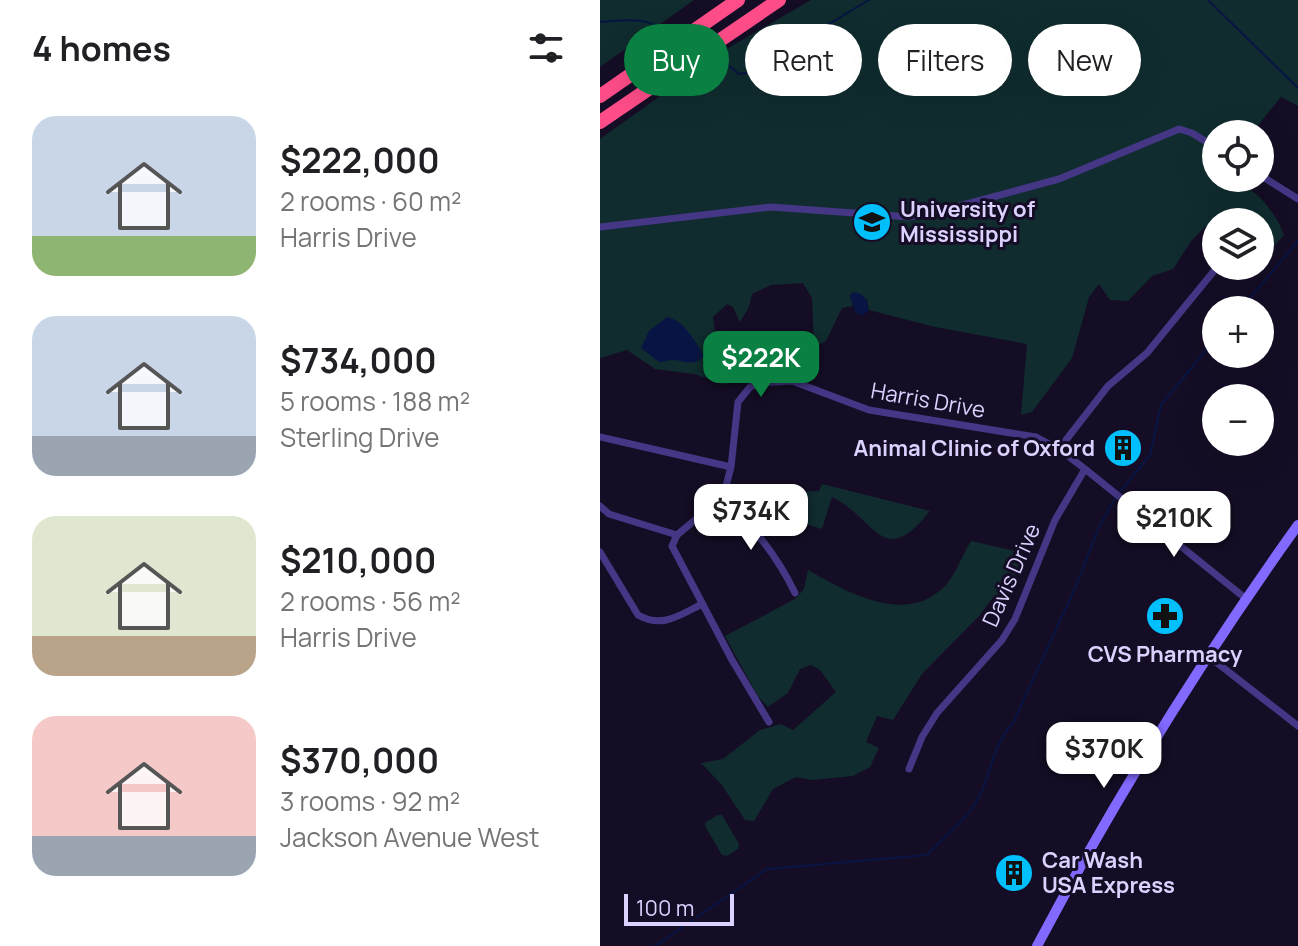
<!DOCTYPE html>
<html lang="en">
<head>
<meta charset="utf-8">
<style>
  body { margin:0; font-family:Manrope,sans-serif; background:#f6f6f6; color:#202124; height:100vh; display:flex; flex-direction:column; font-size:30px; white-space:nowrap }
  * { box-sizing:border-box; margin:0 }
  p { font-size:26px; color:#757577 }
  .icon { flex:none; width:44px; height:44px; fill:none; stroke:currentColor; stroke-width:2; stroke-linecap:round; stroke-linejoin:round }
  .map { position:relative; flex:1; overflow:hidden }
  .details { display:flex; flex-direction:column; background:#fff; width:600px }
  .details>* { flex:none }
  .banner { position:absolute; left:24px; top:24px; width:554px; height:72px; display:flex; gap:16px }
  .controls { position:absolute; left:602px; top:120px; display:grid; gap:16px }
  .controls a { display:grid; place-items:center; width:72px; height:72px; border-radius:50%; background:#fff; box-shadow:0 8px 32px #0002; font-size:40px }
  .scale { position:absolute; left:24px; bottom:20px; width:110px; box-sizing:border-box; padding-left:8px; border:4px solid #ddd2ff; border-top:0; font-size:22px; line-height:28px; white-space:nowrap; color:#ddd2ff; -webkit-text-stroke:6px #150d25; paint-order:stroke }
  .price { position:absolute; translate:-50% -68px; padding:0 18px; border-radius:16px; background:#fff; color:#222; font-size:26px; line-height:52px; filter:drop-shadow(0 2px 4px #0008) }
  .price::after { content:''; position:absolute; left:50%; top:48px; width:24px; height:18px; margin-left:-12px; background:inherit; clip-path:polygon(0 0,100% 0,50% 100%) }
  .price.on { background:#0b8043; color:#fff }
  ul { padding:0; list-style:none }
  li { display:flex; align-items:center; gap:24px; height:200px; padding:0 32px }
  li span { display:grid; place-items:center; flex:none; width:224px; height:160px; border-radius:24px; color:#555 }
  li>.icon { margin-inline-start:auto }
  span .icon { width:96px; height:96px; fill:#fffc; stroke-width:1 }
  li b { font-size:34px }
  h2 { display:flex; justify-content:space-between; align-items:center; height:96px; padding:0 32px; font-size:34px }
  .pill { padding:0 28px; border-radius:36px; background:#fff; box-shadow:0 8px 32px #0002; font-size:28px; line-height:72px }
  .pill.on { background:#0b8043; color:#fff }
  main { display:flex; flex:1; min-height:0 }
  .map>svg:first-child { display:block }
  .green { fill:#102c2f }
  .water { fill:#081544 }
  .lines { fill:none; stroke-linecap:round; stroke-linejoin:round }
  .stream { stroke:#081544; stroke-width:2 }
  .street { stroke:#453786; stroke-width:7 }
  .secondary { stroke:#8269ff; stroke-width:10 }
  .highway { stroke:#ff4d89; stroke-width:14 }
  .labels { text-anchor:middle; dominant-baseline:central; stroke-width:6; stroke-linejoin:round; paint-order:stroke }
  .poi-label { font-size:22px; font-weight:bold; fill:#ddd2ff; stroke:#150d25; text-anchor:start }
  .street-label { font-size:22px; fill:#ddd2ff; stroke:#150d25 }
</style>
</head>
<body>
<main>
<section class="details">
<h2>4 homes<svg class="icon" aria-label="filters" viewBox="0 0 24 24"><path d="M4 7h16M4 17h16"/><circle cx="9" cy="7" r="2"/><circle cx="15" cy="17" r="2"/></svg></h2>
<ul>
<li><span style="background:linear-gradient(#c9d6e8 75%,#8fb573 0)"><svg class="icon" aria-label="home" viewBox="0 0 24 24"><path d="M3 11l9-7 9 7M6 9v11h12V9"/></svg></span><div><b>$222,000</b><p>2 rooms · 60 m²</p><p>Harris Drive</p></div></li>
<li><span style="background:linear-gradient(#c9d6e8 75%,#9aa5b1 0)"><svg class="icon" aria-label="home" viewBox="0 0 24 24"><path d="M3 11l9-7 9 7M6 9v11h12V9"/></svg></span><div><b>$734,000</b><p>5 rooms · 188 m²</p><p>Sterling Drive</p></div></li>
<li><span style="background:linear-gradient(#dfe7d0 75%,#b9a48a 0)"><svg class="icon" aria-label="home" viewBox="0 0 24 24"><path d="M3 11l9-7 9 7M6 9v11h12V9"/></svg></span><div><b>$210,000</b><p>2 rooms · 56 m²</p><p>Harris Drive</p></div></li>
<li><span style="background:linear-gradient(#f6c9c9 75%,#9aa5b1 0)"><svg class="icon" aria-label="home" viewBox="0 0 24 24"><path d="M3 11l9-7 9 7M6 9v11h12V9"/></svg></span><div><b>$370,000</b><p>3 rooms · 92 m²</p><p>Jackson Avenue West</p></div></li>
</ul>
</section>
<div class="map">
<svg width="698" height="946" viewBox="0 0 698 946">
  <rect width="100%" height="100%" fill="#150d25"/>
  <!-- green -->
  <path class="green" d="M0,0h94l-94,67z
    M211,0h487v106l-17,-9 -30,37h-35v44c33,0 57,29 68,57l-24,26v-39h-44v13l-10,-9 -14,14 -19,29 -21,7 -24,25 -18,-1 -11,-16 -10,13 -17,61 -40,54 -11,3 6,-71 -92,-17 -66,-17 -2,-11 -17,-3 3,10 -11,2 -16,33 -12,6 -2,-49 -9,-15 -32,2 -19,9 -3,13 -9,15 -7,-15 -6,-3 -14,13 2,16 15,18 6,26 -10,8 -32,-11 -39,-5 -28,-19 -27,8v-219l123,-88z
    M222,484l108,27c-48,60 -53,8 -98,-14l-10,32 -27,-8 -6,13 -11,1 11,-43 30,-1z
    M371,541l52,12 -15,42 -14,1 -15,20 -57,58 -29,46 -16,-4 -11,26 13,6 -9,19 -17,9 -41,4 -16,-3 -23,12 -19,32 -9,-1 -24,-36 -20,-21 22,-4 37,-29 21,-6 12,6 43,-38 -16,-22 -9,-5 -11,4 -12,24 -20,14 -11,-12 -32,-59 70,-37 9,-10 4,-19c39,22 99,57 138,15 10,-11 16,-30 25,-44z
    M118,815h4l17,29 -1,5 -11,7 -5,-1 -17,-29 1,-4z"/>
  <!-- water -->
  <path class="water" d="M253,292c12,2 14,7 16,18l-6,5 -7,-2 -6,-17z
    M67,317c17,3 28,24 37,39 -11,11 -18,5 -31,4 -5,0 -9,2 -14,2l-18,-14 8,-17z"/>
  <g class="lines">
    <!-- stream -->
    <path class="stream" d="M608,0l90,88
      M0,22c24,-2 47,-6 67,10
      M118,57l21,17 21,-3 24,-20 85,-51
      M640,310l58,-69
      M519,493l31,-38 11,-50 55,-67
      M55,946l112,-77 160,-14c14,-15 32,-29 45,-46 19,-27 18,-62 41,-86l63,-137 23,-59 16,-29"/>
    <!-- street -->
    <path class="street" d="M660,175l38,24
      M0,227l171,-20 138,10 28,-5 122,-33 120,-50 13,4 24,15
      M0,437l131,30
      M459,449l49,-63 39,-33 71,-87
      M118,499c32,19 61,61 77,94
      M0,506l9,8 68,21
      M0,552l38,63c24,14 42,0 64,-11
      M607,655l91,71
      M169,722l-37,-62 -60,-114 5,-11 37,-31 12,-18 5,-19 7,-65 12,-15 9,-4 33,-2 77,29 167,27 23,12 26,20 160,129
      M309,769l13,-32 15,-24 65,-73 13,-21 40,-99 30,-51"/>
    <!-- secondary -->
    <path class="secondary" d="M437,946c78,-147 164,-286 261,-421"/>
    <!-- highway -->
    <path class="highway" d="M0,96l138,-96
      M0,122l179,-122"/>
  </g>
  <!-- icons -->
  <defs>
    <g id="university-disc" transform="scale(2)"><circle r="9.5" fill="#00bffd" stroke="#150d25"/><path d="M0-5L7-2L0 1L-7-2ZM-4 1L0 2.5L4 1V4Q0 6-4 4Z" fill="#111"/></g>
    <g id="building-disc" transform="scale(2)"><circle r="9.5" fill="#00bffd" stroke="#150d25"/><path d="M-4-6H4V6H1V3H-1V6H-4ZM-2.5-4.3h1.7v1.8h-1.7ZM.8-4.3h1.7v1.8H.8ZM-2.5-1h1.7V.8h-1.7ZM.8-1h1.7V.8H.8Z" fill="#111"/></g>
    <g id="pharmacy-disc" transform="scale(2)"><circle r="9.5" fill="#00bffd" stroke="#150d25"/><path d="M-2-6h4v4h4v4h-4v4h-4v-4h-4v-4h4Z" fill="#111"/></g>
  </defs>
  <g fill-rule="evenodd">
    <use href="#university-disc" x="272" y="222"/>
    <use href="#building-disc" x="523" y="448"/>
    <use href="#pharmacy-disc" x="565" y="616"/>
    <use href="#building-disc" x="414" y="873"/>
  </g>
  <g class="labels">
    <!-- poi labels -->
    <g class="poi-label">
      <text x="300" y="209">University of<tspan x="300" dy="25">Mississippi</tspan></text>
      <text x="495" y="448" text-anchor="end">Animal Clinic of Oxford</text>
      <text x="565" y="654" text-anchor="middle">CVS Pharmacy</text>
      <text x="442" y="860">Car Wash<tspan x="442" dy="25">USA Express</tspan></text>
    </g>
    <!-- street labels -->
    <g class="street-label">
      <text transform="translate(328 400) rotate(10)">Harris Drive</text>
      <text transform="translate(411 575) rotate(-66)">Davis Drive</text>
    </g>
  </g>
</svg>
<div class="controls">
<a><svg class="icon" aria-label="locate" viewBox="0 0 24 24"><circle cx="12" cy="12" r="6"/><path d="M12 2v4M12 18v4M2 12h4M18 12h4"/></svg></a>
<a><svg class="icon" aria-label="layers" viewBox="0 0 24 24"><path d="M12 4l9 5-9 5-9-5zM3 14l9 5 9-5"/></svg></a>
<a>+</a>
<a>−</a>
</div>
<div class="scale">100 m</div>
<b class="price on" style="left:161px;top:399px">$222K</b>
<b class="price" style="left:151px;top:552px">$734K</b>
<b class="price" style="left:574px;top:559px">$210K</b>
<b class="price" style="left:504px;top:790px">$370K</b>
<div class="banner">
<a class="pill on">Buy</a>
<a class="pill">Rent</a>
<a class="pill">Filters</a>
<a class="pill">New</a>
</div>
</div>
</main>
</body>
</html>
